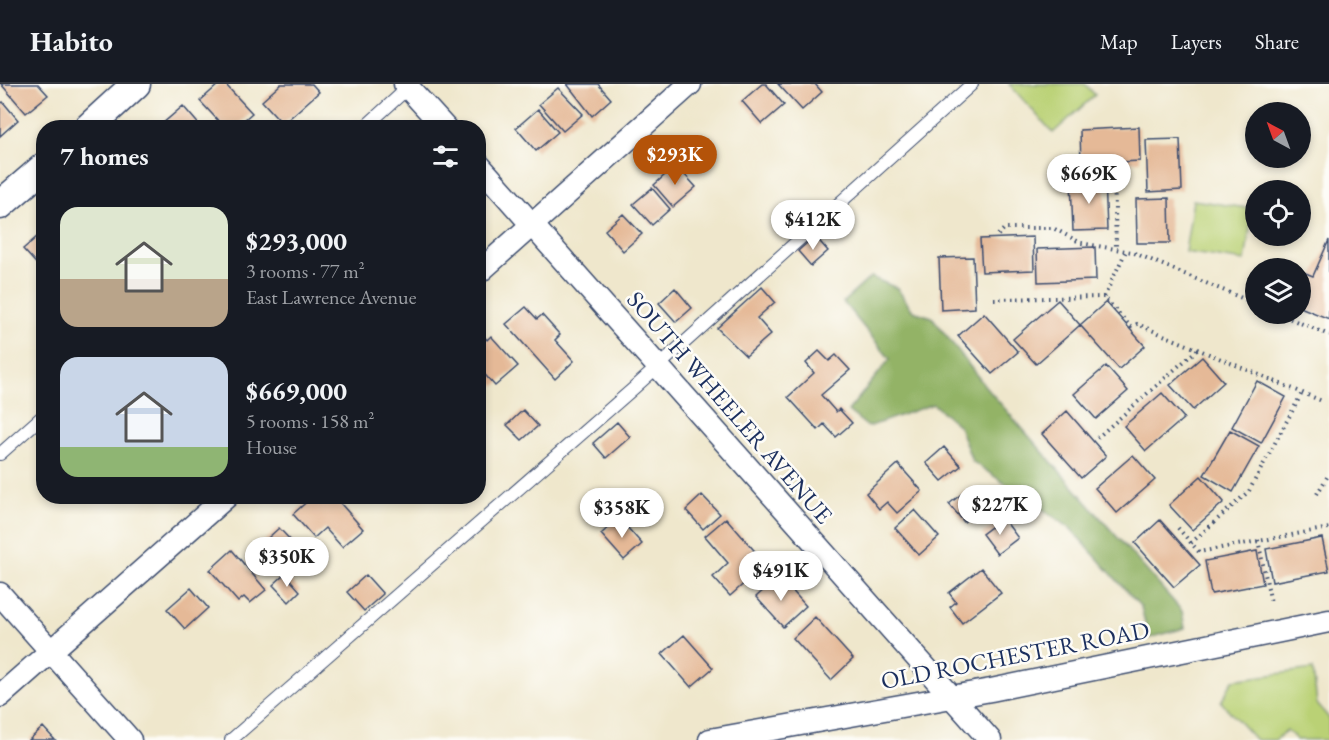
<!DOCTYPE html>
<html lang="en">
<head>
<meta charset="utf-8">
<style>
  body { margin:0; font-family:"EB Garamond",serif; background:#20242c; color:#f1f3f6; height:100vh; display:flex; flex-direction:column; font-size:22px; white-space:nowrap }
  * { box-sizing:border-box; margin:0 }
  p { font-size:20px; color:#9ea1a6 }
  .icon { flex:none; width:33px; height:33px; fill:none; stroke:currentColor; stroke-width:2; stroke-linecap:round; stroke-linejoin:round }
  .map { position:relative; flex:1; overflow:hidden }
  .panel { position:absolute; left:36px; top:36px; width:450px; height:384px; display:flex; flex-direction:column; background:#171b24; border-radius:24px; box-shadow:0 3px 9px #0003 }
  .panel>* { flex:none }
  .needle { width:39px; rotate:319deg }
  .controls { position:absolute; left:1245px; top:18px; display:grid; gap:12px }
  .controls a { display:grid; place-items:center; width:66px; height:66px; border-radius:50%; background:#171b24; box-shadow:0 3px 9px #0003; font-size:30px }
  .price { position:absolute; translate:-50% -51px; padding:0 14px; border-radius:21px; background:#fff; color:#222; font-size:20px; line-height:39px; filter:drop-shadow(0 2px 3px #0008) }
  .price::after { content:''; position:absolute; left:50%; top:36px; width:18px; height:14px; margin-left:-9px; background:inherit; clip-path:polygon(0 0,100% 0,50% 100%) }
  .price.active { background:#b45309; color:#fff }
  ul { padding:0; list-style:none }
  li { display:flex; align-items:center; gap:18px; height:150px; padding:0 24px }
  li span { display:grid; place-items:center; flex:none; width:168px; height:120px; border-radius:18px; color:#555 }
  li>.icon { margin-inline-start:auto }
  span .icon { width:72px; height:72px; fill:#fffc; stroke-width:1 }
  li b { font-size:26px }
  h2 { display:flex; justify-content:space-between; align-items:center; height:72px; padding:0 24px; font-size:26px }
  header { display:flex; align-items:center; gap:36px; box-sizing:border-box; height:84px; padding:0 30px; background:#171b24; border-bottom:2px solid #363941 }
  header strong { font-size:28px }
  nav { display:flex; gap:33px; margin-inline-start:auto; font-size:21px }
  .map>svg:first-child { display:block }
  .green { fill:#bad175; stroke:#6a806a; stroke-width:1.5 }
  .forest { fill:#93b366; stroke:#577162; stroke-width:1.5 }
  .building { fill:#e5b997 }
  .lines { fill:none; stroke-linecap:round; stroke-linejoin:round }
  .service-casing { stroke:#3b4b6e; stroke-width:14 }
  .minor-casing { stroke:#3b4b6e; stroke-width:25 }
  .tertiary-casing { stroke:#3b4b6e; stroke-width:31 }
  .path { stroke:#3b4b6e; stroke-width:4; stroke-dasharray:1.5 4.5; stroke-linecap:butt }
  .service { stroke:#fff; stroke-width:12 }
  .minor { stroke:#fff; stroke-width:22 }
  .tertiary { stroke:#fff; stroke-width:28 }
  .labels { text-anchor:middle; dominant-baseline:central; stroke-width:5; stroke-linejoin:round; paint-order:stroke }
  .street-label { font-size:24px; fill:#1b2f5e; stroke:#fdfcf7 }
</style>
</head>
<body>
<header>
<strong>Habito</strong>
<nav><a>Map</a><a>Layers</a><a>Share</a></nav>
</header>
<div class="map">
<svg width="1329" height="656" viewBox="0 0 1329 656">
  <rect width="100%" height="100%" fill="#fdfcf7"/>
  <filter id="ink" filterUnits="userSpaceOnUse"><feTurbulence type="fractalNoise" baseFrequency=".0167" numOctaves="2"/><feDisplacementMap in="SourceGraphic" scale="12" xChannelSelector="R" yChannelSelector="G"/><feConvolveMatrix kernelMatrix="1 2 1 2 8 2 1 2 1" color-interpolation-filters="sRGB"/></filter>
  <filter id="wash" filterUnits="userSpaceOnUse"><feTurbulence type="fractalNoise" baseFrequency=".008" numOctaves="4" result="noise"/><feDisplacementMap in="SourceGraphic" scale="24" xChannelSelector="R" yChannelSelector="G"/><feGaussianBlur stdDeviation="1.35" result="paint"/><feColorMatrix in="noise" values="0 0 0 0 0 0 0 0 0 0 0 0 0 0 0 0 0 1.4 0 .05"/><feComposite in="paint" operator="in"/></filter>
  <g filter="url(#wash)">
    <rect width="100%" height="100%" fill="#efe7cc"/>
    <!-- green -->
    <path class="green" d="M1009,0h76l10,11 -42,38z
      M1193,116l60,9 -8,52 -60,-9z
      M1313,585l4,35 12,14v22h-32l-10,-10 -12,10h-19l-35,-38 12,-22z"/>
    <!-- forest -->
    <path class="forest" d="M871,193l26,11 16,23 19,6 53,69 197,225 3,17 -36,10 -8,-31 -71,-79 -98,-67 -13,-35 -26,-22 -65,23 -20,-16 42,-52 -47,-57z"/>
    <g id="blocks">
      <!-- building -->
      <path class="building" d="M1,0h37l10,11 -22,18z
        M219,0h6l27,29 -17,15h-10l-25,-27z
        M281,0h31l7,8 -36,32 -21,-23z
        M567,0h31l13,15 -19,17z
        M762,0h4l18,21 -22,19 -20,-23z
        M778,0h37l7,8 -20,18z
        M558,4l25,26 -20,17 -24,-27z
        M3,18l15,18 -18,16v-32z
        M183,22l19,22h-39l-2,-3z
        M538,25l20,23 -22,19 -20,-23z
        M1139,43l1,34 -59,3 -1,-34z
        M1180,55l2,51 -34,2 -2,-52z
        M676,81l20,22 -23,20 -19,-22z
        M1105,94l2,52 -34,1 -2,-51z
        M652,104l18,21 -18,16 -19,-21z
        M1169,114l1,45h-33l-1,-44z
        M623,130l19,20 -19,17 -18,-21z
        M44,147v41l-21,-23z
        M815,152l13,15 -17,15 -13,-15z
        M1033,153l1,33 -52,2 -2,-33z
        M1329,156v79l-29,-12v-29l3,-6 10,4z
        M1095,163l1,33 -58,2 -1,-33z
        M973,173l2,51 -34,2 -2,-52z
        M762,203l13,15 -18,16 14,16 -25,22 -29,-28z
        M675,204l17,20 -16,14 -17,-19z
        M1058,216l22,25 -44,39 -23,-25z
        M1106,218l39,44 -26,23 -39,-44z
        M526,223l11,12 5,-4 18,20 -5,5 19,21 -19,18 -49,-55z
        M984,229l34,39 -26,22 -34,-38z
        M482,250l5,6 4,-4 27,30 -23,20 -17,-19v-30z
        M819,267l10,10 7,-6 14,15 -29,25 15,17 3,-3 13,14 -16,14 -12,-13 -6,6 -30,-33 26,-24 -8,-10z
        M1202,273l22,25 -31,28 -23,-25z
        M1106,282l22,25 -32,28 -22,-25z
        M1257,297l29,16 -25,46 -29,-16z
        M1162,309l22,25 -38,33 -22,-25z
        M523,326l15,16 -16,14 -15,-15z
        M1067,327l39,45 -25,22 -39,-44z
        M617,338l13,15 -24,21 -13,-15z
        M1230,346l29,16 -26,46 -29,-17z
        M944,363l17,19 -19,15 -16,-18z
        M1133,371l22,25 -38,33 -22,-25z
        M898,380l24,27 -25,22 -10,-11 -8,7 -13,-16z
        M1201,392l23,26 -32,28 -23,-25z
        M964,408l15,17 -15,13 -15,-18z
        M702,411l18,19 -17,15 -17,-19z
        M317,412h17l29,33 -21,18 -17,-19 -11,10 -21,-24 18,-16 2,2z
        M915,426l24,27 -20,18 -24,-27z
        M619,434l23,26 -18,16 -23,-26z
        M726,434l40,46 -36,32 -17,-19 15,-14 -23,-27z
        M1003,434l15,20 -21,16 -15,-20z
        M1160,436l40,45 -26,22 -39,-44z
        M279,444l16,17 -20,19 -16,-18z
        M1322,454l7,33 -57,11 -6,-33z
        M232,466l34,40 -16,13 -6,-6 -6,5 -28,-32z
        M1257,467l6,33 -52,10 -6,-33z
        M981,484l20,25 -39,30 -12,-16 6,-5 -7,-9z
        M285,490l15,17 -11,11 -16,-17z
        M366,491l17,19 -19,17 -17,-19z
        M779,492l27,30 -23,21 -27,-30z
        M191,504l17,20 -23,21 -18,-20z
        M815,533l38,42 -22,21 -38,-42z
        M684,551l29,33 -22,19 -29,-33z
        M43,643l12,13h-26z"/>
    </g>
  </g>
  <g filter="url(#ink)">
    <use href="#blocks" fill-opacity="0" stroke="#3b4b6e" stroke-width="1.5"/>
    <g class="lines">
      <!-- service casing -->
      <g class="service-casing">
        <path id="service" d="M364,44l47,-43
          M0,370l44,-39
          M231,656l403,-352 338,-304"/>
      </g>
      <!-- minor casing -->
      <g class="minor-casing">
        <path id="minor" d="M405,0l40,44
          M478,80l512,576
          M478,189l212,-189
          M0,510l130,146
          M0,612l227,-200
          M710,656l281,-50 338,-69"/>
      </g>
      <!-- tertiary casing -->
      <g class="tertiary-casing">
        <path id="tertiary" d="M88,44l48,-44
          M0,121l44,-38"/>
      </g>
      <!-- path -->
      <path class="path" d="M1114,88l2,76
        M998,151l7,-7h48l28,15 51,9 124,52
        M1104,213l22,-46
        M994,215l110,-2 27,30 6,-3 185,77
        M1279,230l50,21
        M1097,354l101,-89
        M1317,410l12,-20
        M1178,444l21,24 130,-24
        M1258,456l13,63
        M1191,459l58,-52 53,-98"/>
      <!-- service -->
      <use href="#service" class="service"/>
      <!-- minor -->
      <use href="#minor" class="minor"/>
      <!-- tertiary -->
      <use href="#tertiary" class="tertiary"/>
    </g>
  </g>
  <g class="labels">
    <!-- street labels -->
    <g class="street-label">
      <text transform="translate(730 323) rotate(49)">SOUTH WHEELER AVENUE</text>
      <text transform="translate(1015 571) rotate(-11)">OLD ROCHESTER ROAD</text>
    </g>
  </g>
</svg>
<div class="controls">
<a><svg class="needle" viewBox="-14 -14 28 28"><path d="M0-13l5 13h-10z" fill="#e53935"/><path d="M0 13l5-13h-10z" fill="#9ea1a6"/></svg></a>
<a><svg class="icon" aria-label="locate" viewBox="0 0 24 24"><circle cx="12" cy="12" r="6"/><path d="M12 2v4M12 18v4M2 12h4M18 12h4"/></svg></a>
<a><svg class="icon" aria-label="layers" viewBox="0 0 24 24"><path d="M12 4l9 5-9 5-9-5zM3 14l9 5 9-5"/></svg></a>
</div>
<b class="price active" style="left:675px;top:102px">$293K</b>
<b class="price" style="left:1089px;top:121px">$669K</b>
<b class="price" style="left:813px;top:167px">$412K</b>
<b class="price" style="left:1000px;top:452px">$227K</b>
<b class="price" style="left:622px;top:455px">$358K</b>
<b class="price" style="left:287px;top:504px">$350K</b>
<b class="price" style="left:781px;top:518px">$491K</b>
<section class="panel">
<h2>7 homes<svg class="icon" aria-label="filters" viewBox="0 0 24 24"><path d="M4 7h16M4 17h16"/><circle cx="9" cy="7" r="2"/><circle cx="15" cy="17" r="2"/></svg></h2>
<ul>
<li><span style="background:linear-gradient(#dfe7d0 60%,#b9a48a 0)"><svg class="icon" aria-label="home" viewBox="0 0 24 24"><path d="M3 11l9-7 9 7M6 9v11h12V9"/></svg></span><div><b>$293,000</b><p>3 rooms · 77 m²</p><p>East Lawrence Avenue</p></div></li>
<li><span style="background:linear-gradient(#c9d6e8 75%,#8fb573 0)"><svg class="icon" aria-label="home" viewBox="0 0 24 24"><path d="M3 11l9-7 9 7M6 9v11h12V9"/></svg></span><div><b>$669,000</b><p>5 rooms · 158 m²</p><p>House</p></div></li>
</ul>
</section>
</div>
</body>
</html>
